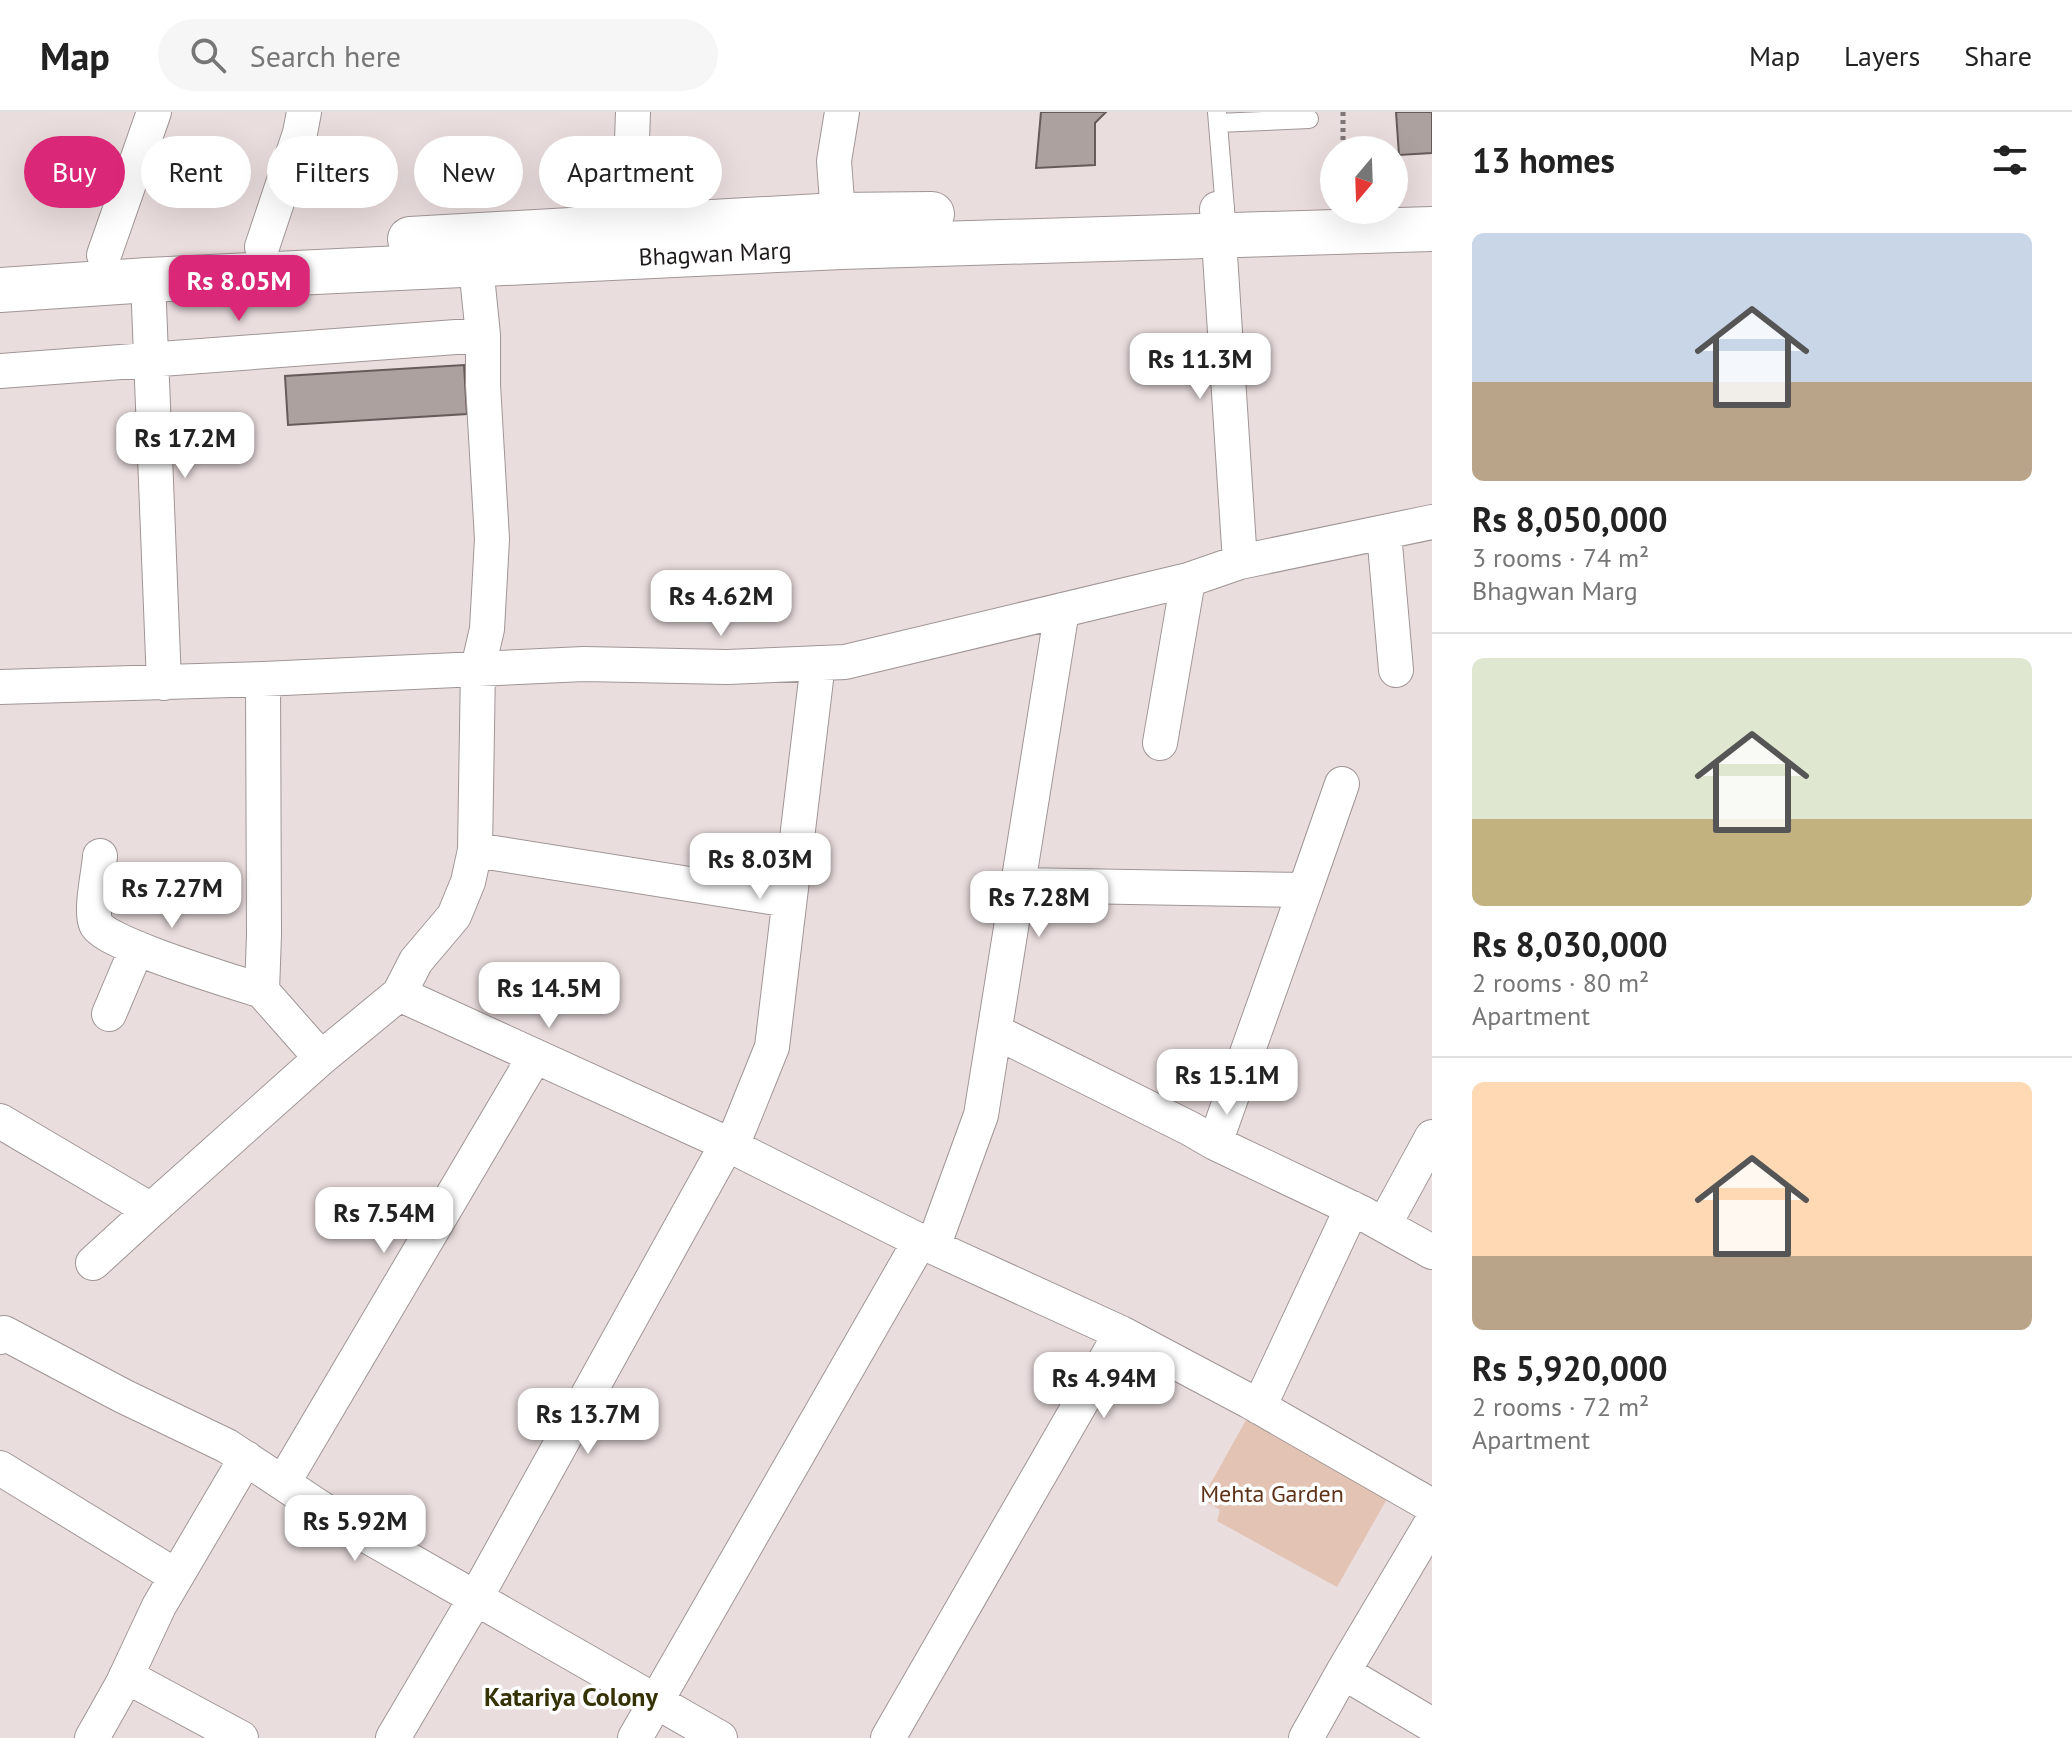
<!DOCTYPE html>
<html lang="en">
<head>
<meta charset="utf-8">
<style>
  body { margin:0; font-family:"PT Sans",sans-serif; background:#f6f6f6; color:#222; height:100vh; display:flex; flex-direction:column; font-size:30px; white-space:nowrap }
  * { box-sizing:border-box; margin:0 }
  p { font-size:26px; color:#767676 }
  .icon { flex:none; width:44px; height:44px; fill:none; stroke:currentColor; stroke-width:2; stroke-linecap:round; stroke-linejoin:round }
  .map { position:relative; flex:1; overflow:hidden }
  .side { display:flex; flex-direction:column; background:#fff; width:640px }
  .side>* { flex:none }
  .hud { position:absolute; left:24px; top:24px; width:760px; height:72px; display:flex; gap:16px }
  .needle { width:52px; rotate:199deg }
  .controls { position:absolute; left:1320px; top:24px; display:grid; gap:16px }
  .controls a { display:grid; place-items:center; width:88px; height:88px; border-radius:50%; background:#fff; box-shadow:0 8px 32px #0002; font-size:40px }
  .price { position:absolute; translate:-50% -68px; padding:0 18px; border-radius:16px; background:#fff; color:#222; font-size:26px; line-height:52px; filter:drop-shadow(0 2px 4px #0008) }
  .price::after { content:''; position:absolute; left:50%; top:48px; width:24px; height:18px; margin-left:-12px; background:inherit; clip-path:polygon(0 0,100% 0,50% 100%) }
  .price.active { background:#db2777; color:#fff }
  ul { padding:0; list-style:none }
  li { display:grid; align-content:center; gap:16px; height:424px; padding:0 40px }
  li+li { border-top:2px solid #e0e0e0 }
  li span { display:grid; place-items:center; height:248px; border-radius:12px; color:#555 }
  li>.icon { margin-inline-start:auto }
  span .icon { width:144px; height:144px; fill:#fffc; stroke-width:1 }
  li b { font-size:34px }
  h2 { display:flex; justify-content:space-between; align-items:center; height:96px; padding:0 40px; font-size:34px }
  .chip { padding:0 28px; border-radius:36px; background:#fff; box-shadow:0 8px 32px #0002; font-size:28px; line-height:72px }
  .chip.active { background:#db2777; color:#fff }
  header { display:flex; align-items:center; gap:48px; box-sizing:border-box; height:112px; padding:0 40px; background:#fff; border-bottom:2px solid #e0e0e0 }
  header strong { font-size:38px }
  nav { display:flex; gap:44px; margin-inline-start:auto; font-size:28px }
  .search { width:560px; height:72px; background:#f6f6f6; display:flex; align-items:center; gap:20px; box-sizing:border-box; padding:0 28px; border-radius:44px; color:#767676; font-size:30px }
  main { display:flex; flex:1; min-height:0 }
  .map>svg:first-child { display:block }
  .green { fill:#e3c3b3 }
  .building { fill:#ada19f; stroke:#655b59; stroke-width:2 }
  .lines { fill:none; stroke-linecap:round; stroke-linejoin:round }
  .lane-casing { stroke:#a09596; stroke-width:20 }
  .street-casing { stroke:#a09596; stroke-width:36 }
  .secondary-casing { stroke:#a09596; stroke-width:46 }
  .path { stroke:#7f7677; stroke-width:5; stroke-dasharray:4 4; stroke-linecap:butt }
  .lane { stroke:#fff; stroke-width:18 }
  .street { stroke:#fff; stroke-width:34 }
  .secondary { stroke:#fff; stroke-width:44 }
  .labels { text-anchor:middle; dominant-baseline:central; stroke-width:7; stroke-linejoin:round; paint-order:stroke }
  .street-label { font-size:24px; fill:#201c1c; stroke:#fff }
  .park-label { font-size:24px; fill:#5f3319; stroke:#fff }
  .neighbourhood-label { font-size:26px; font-weight:bold; fill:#353206; stroke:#fff }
</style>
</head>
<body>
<header>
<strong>Map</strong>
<div class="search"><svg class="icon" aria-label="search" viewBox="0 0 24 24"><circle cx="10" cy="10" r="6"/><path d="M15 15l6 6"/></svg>Search here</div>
<nav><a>Map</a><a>Layers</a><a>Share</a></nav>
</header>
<main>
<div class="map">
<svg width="1432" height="1626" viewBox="0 0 1432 1626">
  <rect width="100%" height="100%" fill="#eaddde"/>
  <!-- green -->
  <path class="green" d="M1246,1308l141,79 -50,88 -120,-66 3,-11 -18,-11z"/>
  <!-- building -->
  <path class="building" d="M1041,0h65l-11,11v42l-59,3z
    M1396,0h36v41l-33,2z
    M464,253l3,49 -179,11 -3,-49z"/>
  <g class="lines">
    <!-- lane casing -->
    <g class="lane-casing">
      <path id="lane" d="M1217,0l8,97
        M1218,11l91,-4"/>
    </g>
    <!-- street casing -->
    <g class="street-casing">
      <path id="street" d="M1217,97l23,353
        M838,103l-4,-54 8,-49
        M629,114l4,-114
        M262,135l38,-114 4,-21
        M104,143l50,-143
        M148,168l16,403
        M0,259l483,-36
        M1384,421l12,137
        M263,567l1,256 -2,56 59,67
        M0,575l263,-8 321,-15 143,3 118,-5 343,-82 52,-18 192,-40
        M1160,631l28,-163
        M475,738l314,50
        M100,744c-1,16 -10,54 -4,68 7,19 139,58 166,67
        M1017,773l288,5 -90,253
        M1305,778l37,-106
        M399,882l17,-33 38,-45 14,-34 7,-32 3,-182 9,-39 5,-90 -9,-154v-50l-7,-69 -8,-23
        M109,902l28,-66
        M996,920l193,96 26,15 147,70 70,39
        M0,1009l151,89 170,-152 78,-64 320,146 201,101 201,92
        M732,1034l40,-99 46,-384
        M1384,1113l48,-88
        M933,1135l48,-132 81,-505
        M93,1151l58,-53
        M0,1225l4,-4 119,63 104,50 107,71 386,221
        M1259,1295l93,-199
        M0,1356l176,108
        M283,1371l252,-427
        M1343,1560l89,-150
        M126,1564l115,62
        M92,1626l31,-55 36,-77 87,-148
        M393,1626l82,-139 252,-455
        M635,1626l285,-497
        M888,1626l233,-405 128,68 183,105
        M1306,1626l37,-66 89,53"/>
    </g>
    <!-- secondary casing -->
    <g class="secondary-casing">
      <g id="secondary">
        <path d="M410,127l428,-24 94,-1"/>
        <path id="s1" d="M0,178l148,-10 693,-33 591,-18"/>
      </g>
    </g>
    <!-- path -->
    <path class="path" d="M1343,0v38"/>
    <!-- lane -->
    <use href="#lane" class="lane"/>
    <!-- street -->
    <use href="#street" class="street"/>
    <!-- secondary -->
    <use href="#secondary" class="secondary"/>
  </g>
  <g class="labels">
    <!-- street labels -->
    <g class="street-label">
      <text stroke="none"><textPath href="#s1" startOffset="716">Bhagwan Marg</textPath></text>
    </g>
    <!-- park labels -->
    <g class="park-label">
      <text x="1272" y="1381">Mehta Garden</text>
    </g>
    <!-- neighbourhood labels -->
    <g class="neighbourhood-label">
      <text x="571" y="1584">Katariya Colony</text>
    </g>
  </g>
</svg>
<div class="controls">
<a><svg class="needle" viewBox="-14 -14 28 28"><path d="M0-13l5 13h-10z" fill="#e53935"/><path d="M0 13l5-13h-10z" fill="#767676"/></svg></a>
</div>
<b class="price active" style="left:239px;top:211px">Rs 8.05M</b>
<b class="price" style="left:1200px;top:289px">Rs 11.3M</b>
<b class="price" style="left:185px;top:368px">Rs 17.2M</b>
<b class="price" style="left:721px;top:526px">Rs 4.62M</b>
<b class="price" style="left:760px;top:789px">Rs 8.03M</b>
<b class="price" style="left:172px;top:818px">Rs 7.27M</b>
<b class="price" style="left:1039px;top:827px">Rs 7.28M</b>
<b class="price" style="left:549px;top:918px">Rs 14.5M</b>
<b class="price" style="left:1227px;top:1005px">Rs 15.1M</b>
<b class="price" style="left:384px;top:1143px">Rs 7.54M</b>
<b class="price" style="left:1104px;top:1308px">Rs 4.94M</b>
<b class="price" style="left:588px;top:1344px">Rs 13.7M</b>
<b class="price" style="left:355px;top:1451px">Rs 5.92M</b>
<div class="hud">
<a class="chip active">Buy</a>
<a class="chip">Rent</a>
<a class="chip">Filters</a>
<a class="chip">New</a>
<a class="chip">Apartment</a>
</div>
</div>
<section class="side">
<h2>13 homes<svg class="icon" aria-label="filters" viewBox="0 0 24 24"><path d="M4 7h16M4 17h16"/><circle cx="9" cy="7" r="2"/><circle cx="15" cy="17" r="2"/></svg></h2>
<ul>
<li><span style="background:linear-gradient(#c9d6e8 60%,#b9a48a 0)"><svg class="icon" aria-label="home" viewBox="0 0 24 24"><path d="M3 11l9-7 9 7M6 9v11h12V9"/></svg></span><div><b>Rs 8,050,000</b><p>3 rooms · 74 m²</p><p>Bhagwan Marg</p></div></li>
<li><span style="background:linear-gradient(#dfe7d0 65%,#c2b280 0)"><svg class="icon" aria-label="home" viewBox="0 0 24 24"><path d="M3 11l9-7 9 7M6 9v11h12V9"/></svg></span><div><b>Rs 8,030,000</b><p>2 rooms · 80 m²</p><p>Apartment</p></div></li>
<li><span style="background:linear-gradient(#ffd9b3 70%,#b9a48a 0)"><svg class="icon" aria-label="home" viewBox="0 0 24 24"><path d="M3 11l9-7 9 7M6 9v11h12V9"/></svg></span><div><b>Rs 5,920,000</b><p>2 rooms · 72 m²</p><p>Apartment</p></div></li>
</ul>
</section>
</main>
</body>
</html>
